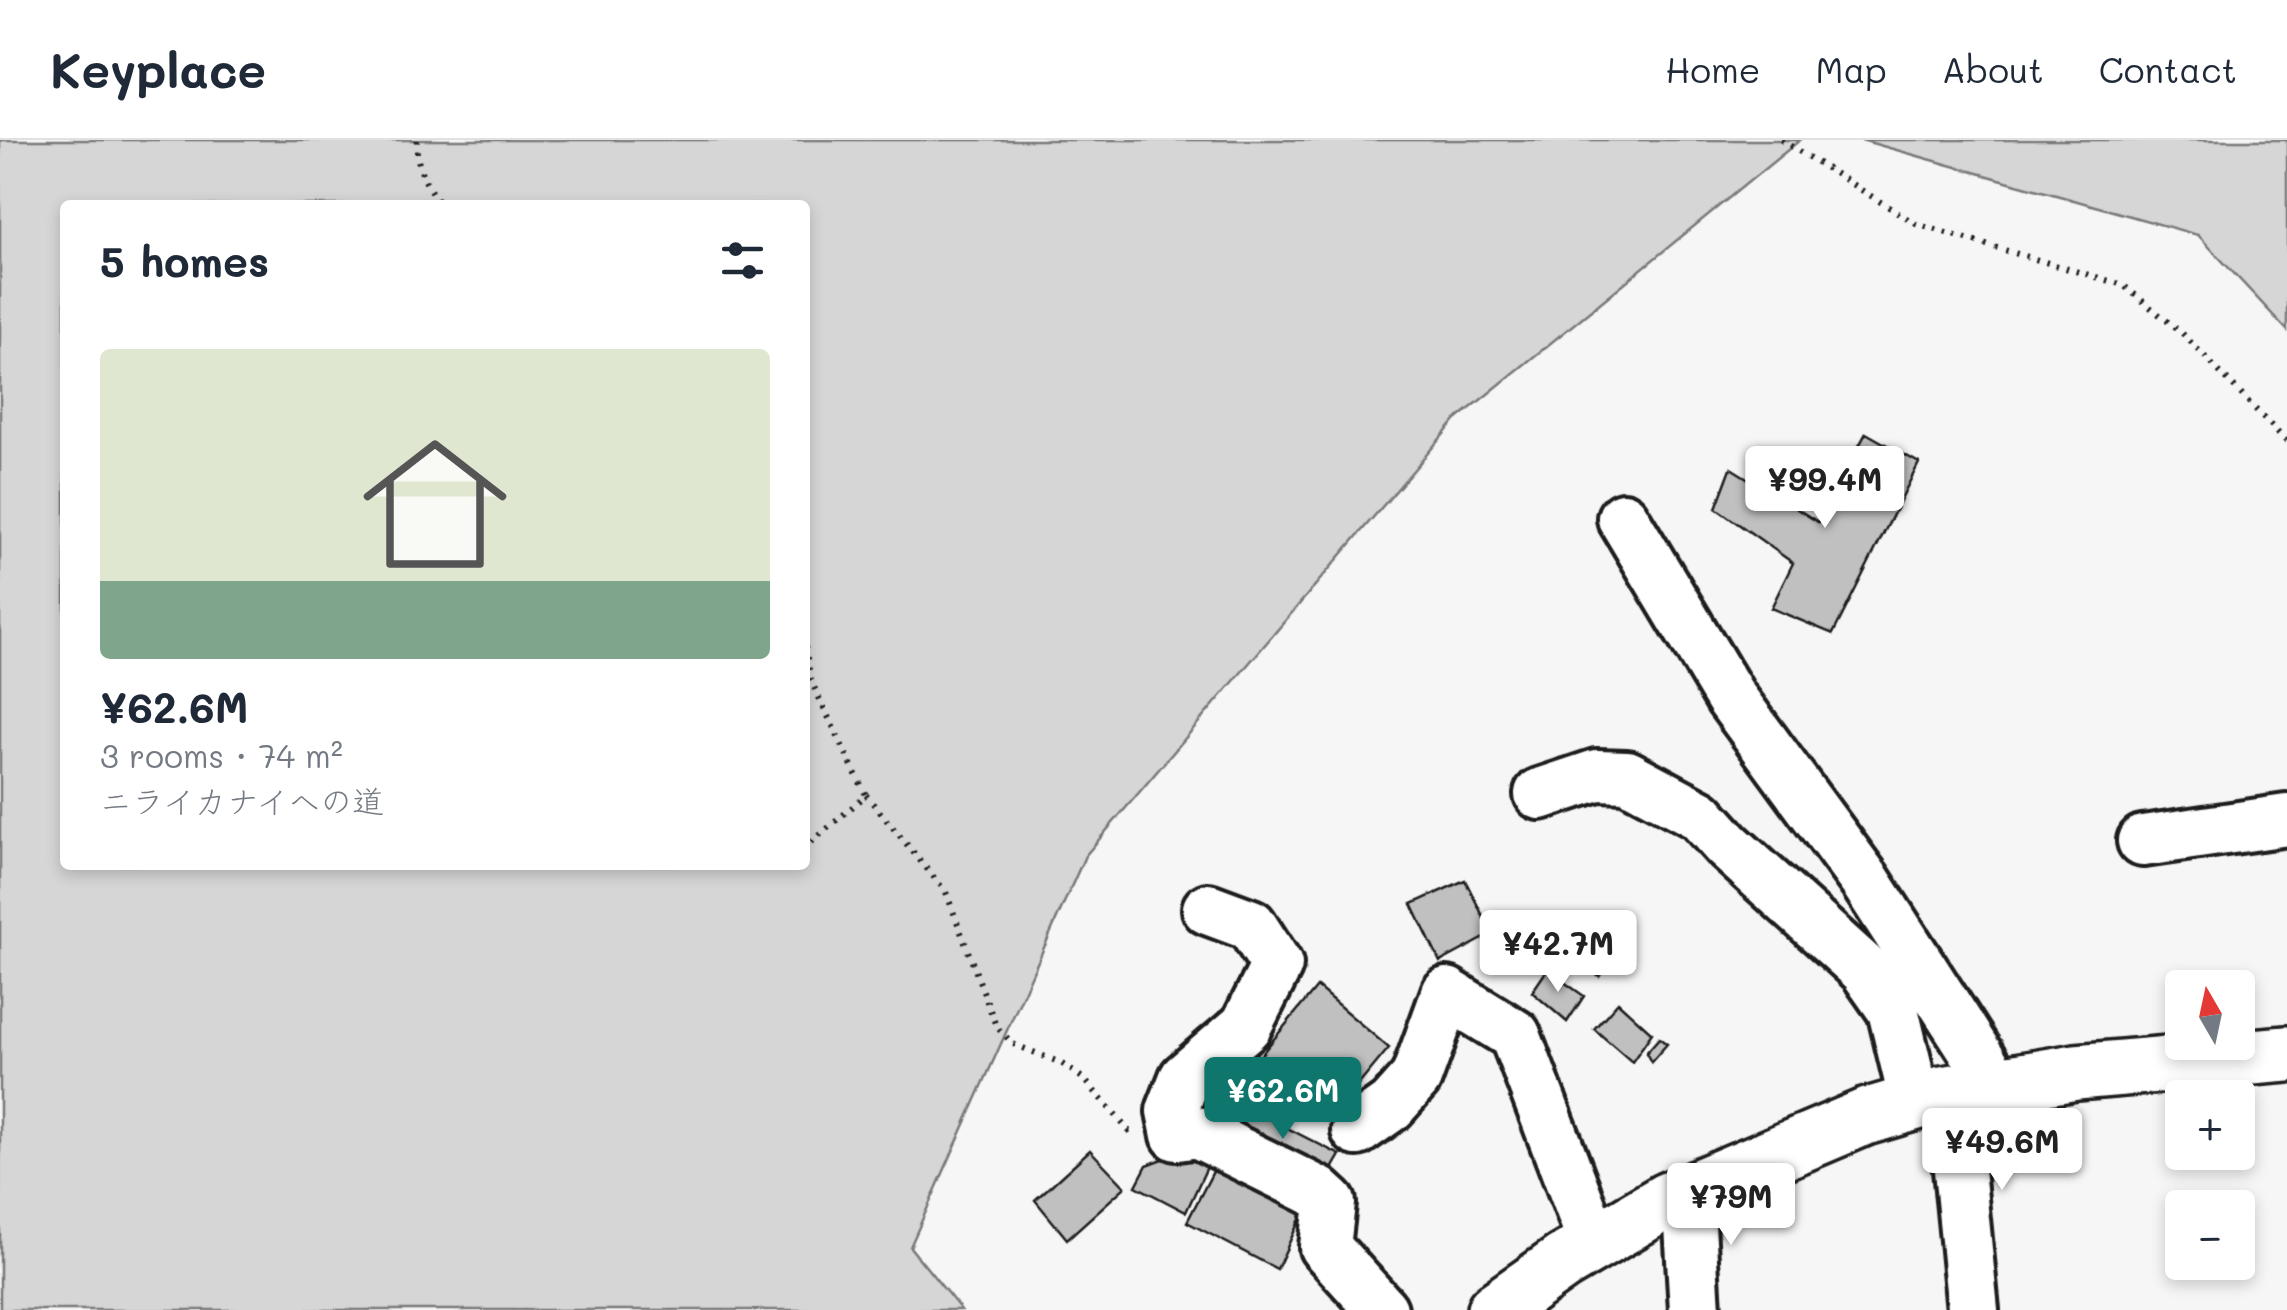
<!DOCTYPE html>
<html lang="en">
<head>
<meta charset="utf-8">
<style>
  body { margin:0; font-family:Mali,"Klee One",sans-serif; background:#f6f6f7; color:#1f2937; height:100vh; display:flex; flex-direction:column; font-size:38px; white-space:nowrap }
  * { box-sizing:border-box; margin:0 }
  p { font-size:32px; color:#747a83 }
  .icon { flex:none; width:55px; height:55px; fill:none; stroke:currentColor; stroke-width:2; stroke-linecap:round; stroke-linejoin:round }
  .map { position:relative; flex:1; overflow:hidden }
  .side { position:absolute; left:60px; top:60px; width:750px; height:670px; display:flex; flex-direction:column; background:#fff; border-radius:10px; box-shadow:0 5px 15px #0003 }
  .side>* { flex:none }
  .needle { width:65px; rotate:351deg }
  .controls { position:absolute; left:2165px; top:830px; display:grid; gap:20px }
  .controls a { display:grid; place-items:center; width:90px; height:90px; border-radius:10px; background:#fff; box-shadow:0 5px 15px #0003; font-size:50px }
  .price { position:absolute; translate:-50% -85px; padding:0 22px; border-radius:10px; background:#fff; color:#222; font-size:32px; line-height:65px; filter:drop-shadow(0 2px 5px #0008) }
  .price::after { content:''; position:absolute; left:50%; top:60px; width:30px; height:22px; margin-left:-15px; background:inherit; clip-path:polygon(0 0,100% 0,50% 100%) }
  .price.current { background:#0f766e; color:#fff }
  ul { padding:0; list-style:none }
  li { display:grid; align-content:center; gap:20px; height:530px; padding:0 40px }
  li+li { border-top:2px solid #e0e1e3 }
  li span { display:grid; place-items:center; height:310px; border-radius:10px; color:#555 }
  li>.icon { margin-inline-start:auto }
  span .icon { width:180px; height:180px; fill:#fffc; stroke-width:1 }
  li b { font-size:42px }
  h2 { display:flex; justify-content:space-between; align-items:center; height:120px; padding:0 40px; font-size:42px }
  header { display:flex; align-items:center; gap:60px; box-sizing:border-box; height:140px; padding:0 50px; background:#fff; border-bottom:2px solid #e0e1e3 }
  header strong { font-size:48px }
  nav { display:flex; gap:55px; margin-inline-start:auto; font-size:35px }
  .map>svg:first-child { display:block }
  .green { fill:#d6d6d6; stroke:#797979; stroke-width:2.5; fill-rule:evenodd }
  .building { fill:#c0c0c0; stroke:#1c1c1c; stroke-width:2.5 }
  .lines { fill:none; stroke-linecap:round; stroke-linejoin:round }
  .minor-casing { stroke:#1c1c1c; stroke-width:58 }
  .major-casing { stroke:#1c1c1c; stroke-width:62 }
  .path { stroke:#1c1c1c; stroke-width:6; stroke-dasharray:2.5 8; stroke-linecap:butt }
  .minor { stroke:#fff; stroke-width:50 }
  .major { stroke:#fff; stroke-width:55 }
</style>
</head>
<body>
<header>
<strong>Keyplace</strong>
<nav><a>Home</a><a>Map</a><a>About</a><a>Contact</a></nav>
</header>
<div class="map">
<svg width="2287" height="1170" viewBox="0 0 2287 1170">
  <rect width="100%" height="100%" fill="#f6f6f6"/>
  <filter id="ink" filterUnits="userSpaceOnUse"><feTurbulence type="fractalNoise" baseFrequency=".01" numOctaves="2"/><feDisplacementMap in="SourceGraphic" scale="20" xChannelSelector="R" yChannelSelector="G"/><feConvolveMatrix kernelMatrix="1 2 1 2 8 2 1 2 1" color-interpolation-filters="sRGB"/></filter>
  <g filter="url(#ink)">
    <!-- green -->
    <path class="green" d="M0,0h1800l-344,280 -371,436 -175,391 51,63h-961zM65,65h740v660h-740z
      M1861,0h426v190l-89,-95z"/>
    <!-- building -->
    <path class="building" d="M1866,293l53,30 -86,171 -62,-26 22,-45 -77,-55 15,-40 87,54z
      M1465,740l27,54 -52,28 -28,-58z
      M1556,775l50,51 -7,10 -52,-53z
      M1547,830l37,26 -17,26 -35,-30z
      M1317,847l72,61 -58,70 -72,-61z
      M1618,862l34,31 -20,29 -38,-33z
      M1659,898l8,6 -16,18 -5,-9z
      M1238,963l102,52 -15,26 -99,-53z
      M1200,1005l13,9 -27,58 -50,-26 11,-21z
      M1090,1010l35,37 -58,52 -32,-39z
      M1220,1018l88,44 -31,67 -90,-47z"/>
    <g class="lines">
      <!-- minor casing -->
      <g class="minor-casing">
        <path id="minor" d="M1623,378l108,180 135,184 130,202
          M1540,654l57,-19 30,1 73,39 27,30 138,125 28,40 22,92
          M2143,701l144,-21
          M1208,769l43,16 26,40 -31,61 -61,52 -13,33 5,24 20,-3 121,60 12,11 -5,44 57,63
          M1943,954l12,35 18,181
          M1357,990l34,-24 25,-28 31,-85 68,42 79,208
          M1688,1051l7,119"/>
      </g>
      <!-- major casing -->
      <g class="major-casing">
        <path id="major" d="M1495,1170l68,-48 105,-62 197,-83 78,-23 133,-22 211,-18"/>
      </g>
      <!-- path -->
      <path class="path" d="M417,0c-2,26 9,45 23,65
        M1781,0l135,84 207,61 59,48 105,109
        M805,507l6,34 55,114 -61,53
        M866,655l80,97 50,134 17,18 48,19 23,16 45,52h7"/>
      <!-- minor -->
      <use href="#minor" class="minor"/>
      <!-- major -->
      <use href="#major" class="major"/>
    </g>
  </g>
</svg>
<div class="controls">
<a><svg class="needle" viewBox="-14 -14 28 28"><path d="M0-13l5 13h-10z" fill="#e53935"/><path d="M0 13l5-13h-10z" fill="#747a83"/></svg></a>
<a>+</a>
<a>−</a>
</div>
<b class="price" style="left:1825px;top:391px">¥99.4M</b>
<b class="price" style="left:1558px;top:855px">¥42.7M</b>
<b class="price current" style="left:1283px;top:1002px">¥62.6M</b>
<b class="price" style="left:2002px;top:1053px">¥49.6M</b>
<b class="price" style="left:1731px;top:1108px">¥79M</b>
<section class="side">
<h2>5 homes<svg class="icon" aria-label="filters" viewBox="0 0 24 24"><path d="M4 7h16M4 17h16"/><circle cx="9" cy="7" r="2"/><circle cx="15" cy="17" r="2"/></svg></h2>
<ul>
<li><span style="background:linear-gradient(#dfe7d0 75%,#7fa58c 0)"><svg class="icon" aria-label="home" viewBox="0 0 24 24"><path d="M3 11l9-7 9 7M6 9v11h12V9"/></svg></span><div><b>¥62.6M</b><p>3 rooms · 74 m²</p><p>ニライカナイへの道</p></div></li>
</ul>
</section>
</div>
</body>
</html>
